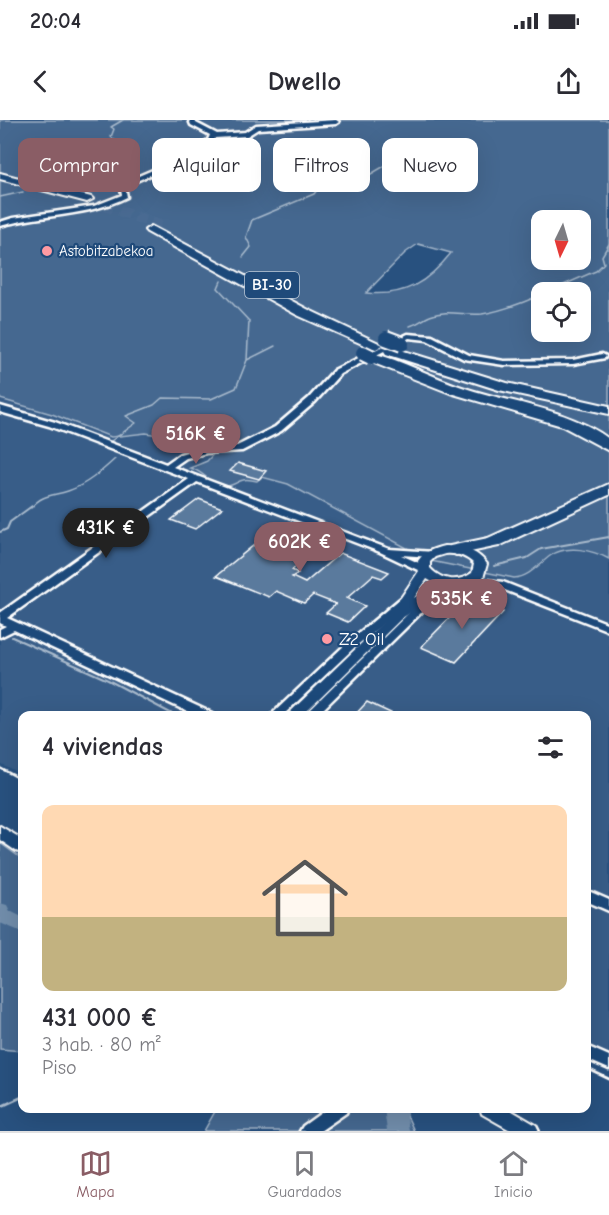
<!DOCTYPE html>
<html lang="es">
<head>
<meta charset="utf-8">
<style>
  body { margin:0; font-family:"Comic Neue",sans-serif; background:#f7f7f7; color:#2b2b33; height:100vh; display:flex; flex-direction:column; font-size:22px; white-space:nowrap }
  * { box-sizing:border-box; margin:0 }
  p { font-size:20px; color:#7c7c81 }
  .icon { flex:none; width:33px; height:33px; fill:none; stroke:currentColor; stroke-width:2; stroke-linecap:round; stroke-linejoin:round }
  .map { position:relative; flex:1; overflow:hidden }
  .sheet { position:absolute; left:18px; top:591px; width:573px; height:402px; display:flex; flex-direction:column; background:#fff; border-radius:12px; box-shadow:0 6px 24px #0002 }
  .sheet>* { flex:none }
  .guide { position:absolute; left:18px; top:18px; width:573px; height:54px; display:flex; gap:12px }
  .needle { width:39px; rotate:185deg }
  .controls { position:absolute; left:531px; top:90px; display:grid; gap:12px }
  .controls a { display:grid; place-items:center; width:60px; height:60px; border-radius:12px; background:#fff; box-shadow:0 6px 24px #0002; font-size:30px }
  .price { position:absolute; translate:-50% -51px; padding:0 14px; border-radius:21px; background:#8a5d65; color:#fff; font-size:20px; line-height:39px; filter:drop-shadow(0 2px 3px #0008) }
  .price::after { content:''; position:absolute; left:50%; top:36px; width:18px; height:14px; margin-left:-9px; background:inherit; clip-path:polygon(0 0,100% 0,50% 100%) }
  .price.selected { background:#222; color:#fff }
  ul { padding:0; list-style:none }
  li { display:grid; align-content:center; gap:12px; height:318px; padding:0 24px }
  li+li { border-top:2px solid #e1e1e2 }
  li span { display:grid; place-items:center; height:186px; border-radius:12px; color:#555 }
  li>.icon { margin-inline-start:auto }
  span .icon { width:108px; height:108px; fill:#fffc; stroke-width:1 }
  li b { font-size:26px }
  h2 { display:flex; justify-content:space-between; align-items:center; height:72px; padding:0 24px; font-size:26px }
  .tag { padding:0 21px; border-radius:12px; background:#fff; box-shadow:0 6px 24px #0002; font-size:21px; line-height:54px }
  .tag.selected { background:#8a5d65; color:#fff }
  .status { display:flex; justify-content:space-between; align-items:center; height:42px; padding:0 30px; background:#fff; direction:ltr }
  .status svg { height:16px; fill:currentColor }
  header { display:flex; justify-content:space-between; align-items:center; height:78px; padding:0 24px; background:#fff; font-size:27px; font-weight:700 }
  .tab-bar { display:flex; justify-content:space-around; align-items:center; height:84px; border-top:2px solid #e1e1e2; background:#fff; font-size:16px; color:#7c7c81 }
  .tab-bar a { display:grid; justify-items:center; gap:3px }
  .tab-bar .selected { color:#8a5d65 }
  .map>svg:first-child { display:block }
  .built { fill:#375d88 }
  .green { fill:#446890; stroke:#a2b4c8; stroke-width:1.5; fill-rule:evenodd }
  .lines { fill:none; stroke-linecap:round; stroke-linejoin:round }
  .stream-far2 { stroke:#aabbcd; stroke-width:1.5 }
  .stream-far1 { stroke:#aabbcd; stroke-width:2 }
  .stream { stroke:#aabbcd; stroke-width:3 }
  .river { fill:#718dab; fill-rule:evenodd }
  .building { fill:#5a7a9d; stroke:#fff; stroke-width:1.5 }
  .highway-tunnel { stroke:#486b92; stroke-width:11; stroke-dasharray:11 6; stroke-linecap:butt }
  .street-casing { stroke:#fff; stroke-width:5 }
  .secondary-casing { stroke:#fff; stroke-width:4 }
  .highway-casing { stroke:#fff; stroke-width:4 }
  .street { fill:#1f4a7a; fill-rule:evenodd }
  .secondary { fill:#1f4a7a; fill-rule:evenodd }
  .highway { fill:#1f4a7a; fill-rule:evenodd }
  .rail-far1 { stroke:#fff; stroke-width:2 }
  .rail { stroke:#fff; stroke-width:3 }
  .highway-bridge-casing { stroke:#fff; stroke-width:18; stroke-linecap:butt }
  .highway-bridge { stroke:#1f4a7a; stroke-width:14 }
  .poi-dot { fill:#ff9aa2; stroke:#1f4a7a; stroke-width:2 }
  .labels { text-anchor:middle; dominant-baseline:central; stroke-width:4.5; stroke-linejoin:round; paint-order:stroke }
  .far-poi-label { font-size:15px; fill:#fff; stroke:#1f4a7a; text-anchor:start }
  .shield { fill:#1f4a7a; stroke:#bcc9d7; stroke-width:1.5 }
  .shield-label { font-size:16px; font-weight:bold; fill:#fff }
  .poi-label { font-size:18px; fill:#fff; stroke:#1f4a7a; text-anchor:start }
</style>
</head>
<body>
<div class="status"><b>20:04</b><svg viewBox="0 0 49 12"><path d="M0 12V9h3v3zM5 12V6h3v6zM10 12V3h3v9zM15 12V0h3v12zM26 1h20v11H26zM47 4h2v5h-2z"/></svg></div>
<header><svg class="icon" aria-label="back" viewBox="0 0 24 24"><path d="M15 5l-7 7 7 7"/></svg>Dwello<svg class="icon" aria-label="share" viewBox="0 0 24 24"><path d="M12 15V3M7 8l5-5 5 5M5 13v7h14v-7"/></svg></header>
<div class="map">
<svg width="609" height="1011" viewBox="0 0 609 1011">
  <rect width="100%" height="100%" fill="#28517f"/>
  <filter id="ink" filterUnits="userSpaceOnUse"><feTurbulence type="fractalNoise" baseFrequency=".0167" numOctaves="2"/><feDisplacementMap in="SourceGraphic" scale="12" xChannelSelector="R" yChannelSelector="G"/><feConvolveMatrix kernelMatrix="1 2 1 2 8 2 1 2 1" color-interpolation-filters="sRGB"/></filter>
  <g filter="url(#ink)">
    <!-- built -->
    <path class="built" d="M0,279l52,15 59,23 35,-4 91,15 -22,7 -25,13 11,4 10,9 33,-2 13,2 5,-4 26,7 14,8 203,85 20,-1 28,-22 8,-3 33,-1 15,9v502l-22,-11 -1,-334h-564v59l-22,-11z"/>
    <!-- green -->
    <path class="green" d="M0,0h609v439c-16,-9 -42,-15 -59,-3 -12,9 -21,21 -36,22l-83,-17 -143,-77 -26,-7 -5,4c-4,-1 -11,-2 -14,-1 -7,2 -11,7 -19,6 -14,-1 -20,-15 -34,-18l17,-7 10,-11 20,-2 -91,-15 -35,4 -59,-23 -52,-15zM542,100h38v40h-38zM418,124l33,9c-23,29 -46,44 -85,40l39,-40zM542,172h38v40h-38z
      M0,723l22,16v192l-22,-2z
      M217,988l187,1 10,22h-210z"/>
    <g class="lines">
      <!-- stream-far2 -->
      <path class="stream-far2" d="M45,61l20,-8h12l10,-11 31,-11 -4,-4 3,-5 -6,-5 3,-8 -3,-2 12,-7
        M0,77l23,-5
        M243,137l8,-10 -5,-10 6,-17 62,-26 3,-4 42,-9 34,-20 20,-5
        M221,161l-3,7 31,33 -2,39
        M410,206c11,-3 12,-7 20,-10 17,-7 35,0 52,-2 37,-6 79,-29 114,-43l8,-8 -2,-7 7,-12
        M111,321l25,-18 -10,-7 28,-11 8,-7 49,1 25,-11 11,-28 28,-14
        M31,388c11,-14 22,-12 37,-17 18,-6 34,-20 47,-32"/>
      <!-- stream-far1 -->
      <path class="stream-far1" d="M0,412l7,-3 3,-7 22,-16
        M494,446l33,-8 14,-9 68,-12
        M12,517l96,43 68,36"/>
      <!-- stream -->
      <path class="stream" d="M0,987l22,-10"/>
      <!-- river -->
      <path class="river" d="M0,783l7,2 3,6 12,6v15l-22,-9z
        M384,988h22l3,23h-22z"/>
    </g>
    <!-- building -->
    <path class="building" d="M238,343l28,8 -7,8 -29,-8z
      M199,379l23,9 -27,21 -24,-9z
      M275,408l46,17 -29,25 6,3 -6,4 13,6 35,-30 49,19 -7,6 -9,-3 -26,23 18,8 -17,16 -22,-9 10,-9 -23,-9 -9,8 -28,-12 -7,6 -53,-21z
      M469,478l34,14 -47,50 -35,-15z
      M367,582l30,14h-43z"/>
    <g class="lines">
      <!-- highway-tunnel -->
      <path class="highway-tunnel" d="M87,79l74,27"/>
      <!-- street casing -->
      <g class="street-casing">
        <path id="street" d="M189,0h6l1,3 21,11 28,-2 11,-7 80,-5 3,2 -3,2 -78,5 -11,7 -32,2 -2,4 -47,26 -41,18 2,11c-40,20 -84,17 -127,29v-4l13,-4 81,-12 28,-11 -2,-11 42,-18 46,-26 2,-5 -19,-10z
          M408,214l24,2 37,19 35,6 69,-1 29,-6 4,2 -1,2 -32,6 -69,1 -40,-6 -37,-19 -18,-2 -69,36 -25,28 -34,29 -39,20 -36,2 -20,5 -13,9 216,82 45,3 2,2 -5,3 -30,-2 27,12 1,2 -1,2h-8l-40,-19 -183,-70 -190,136 205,95 1,3h-16l-183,-86 -14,7v-8l6,-3 -6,-3v-10l189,-134 -140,-53 -49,-14v-6l55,16 111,42 14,-10 26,-7 31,-1 38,-19 34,-29 25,-28z
          M469,458l34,4 106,42v7l-112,-44 -32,-4 -1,-2z
          M428,472l5,3 -3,9 -114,112h-12l117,-115 3,-8z
          M405,477l4,1 1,2 -1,2 -54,45 -73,69h-12l77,-73 54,-45z
          M586,770l23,10v11l-23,-10z
          M586,926l23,10v13l-23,-10z
          M328,988h20l-2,5 -26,18h-20l3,-5z"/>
      </g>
      <!-- secondary casing -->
      <g class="secondary-casing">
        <path id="secondary" d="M444,426c17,0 33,4 43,18l-4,14 -14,7 -20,2 -47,31 -100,98h-16l110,-106 -2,-2 25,-37 -1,-10c7,-10 15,-12 26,-15zM445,434c12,-1 21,2 29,10l-2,9c-14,10 -30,8 -42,-5v-6l5,-5zM427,459l9,5 -22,14z
          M0,706l22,13v14l-6,-2 -16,-11z
          M480,988h27l29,17 3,6h-27l-30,-17z"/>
      </g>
      <!-- highway casing -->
      <g class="highway-casing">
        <path id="highway" d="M0,53l91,24 2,2 -6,3 -87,-23z
          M151,106l156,83 76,36 -7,4 -5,-1 -74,-33 -150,-83 -2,-2z
          M391,227l116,36 102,23v8l-110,-24 -113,-36 -2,-3 2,-3z
          M371,233c31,7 61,24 91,34 47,16 106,21 147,52v12l-47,-25 -112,-33 -84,-33 -2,-3z
          M609,364v11l-110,51 -43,9 -8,-5 2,-4 38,-8z"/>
      </g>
      <!-- street -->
      <use href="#street" class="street"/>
      <!-- secondary -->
      <use href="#secondary" class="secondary"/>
      <!-- highway -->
      <use href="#highway" class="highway"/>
      <!-- rail-far1 -->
      <path class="rail-far1" d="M0,648l22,12"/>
      <!-- rail -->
      <path class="rail" d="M586,948l23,11"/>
      <!-- highway-bridge casing -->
      <g class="highway-bridge-casing">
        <path id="highway-bridge" d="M386,218l16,6
          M363,233l8,4"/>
      </g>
      <!-- highway-bridge -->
      <use href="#highway-bridge" class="highway-bridge"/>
    </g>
  </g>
  <!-- markers -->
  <g class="poi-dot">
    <circle cx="47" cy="131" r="6"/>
    <circle cx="327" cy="519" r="6"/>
  </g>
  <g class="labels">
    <!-- far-poi labels -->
    <g class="far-poi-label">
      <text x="59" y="131">Astobitzabekoa</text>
    </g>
    <!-- shield labels -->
    <rect class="shield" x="245" y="152" width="54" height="26" rx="4.5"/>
    <g class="shield-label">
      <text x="272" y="165">BI-30</text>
    </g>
    <!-- poi labels -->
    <g class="poi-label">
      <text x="339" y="519">Z2 Oil</text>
    </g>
  </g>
</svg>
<div class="controls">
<a><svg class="needle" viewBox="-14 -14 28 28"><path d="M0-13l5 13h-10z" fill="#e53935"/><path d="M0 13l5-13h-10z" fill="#7c7c81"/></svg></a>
<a><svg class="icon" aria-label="locate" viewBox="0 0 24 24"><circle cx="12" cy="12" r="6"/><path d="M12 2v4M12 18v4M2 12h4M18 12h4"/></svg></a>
</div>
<b class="price" style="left:196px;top:345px">516K €</b>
<b class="price selected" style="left:106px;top:439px">431K €</b>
<b class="price" style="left:300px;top:453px">602K €</b>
<b class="price" style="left:462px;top:510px">535K €</b>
<div class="guide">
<a class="tag selected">Comprar</a>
<a class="tag">Alquilar</a>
<a class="tag">Filtros</a>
<a class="tag">Nuevo</a>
</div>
<section class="sheet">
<h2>4 viviendas<svg class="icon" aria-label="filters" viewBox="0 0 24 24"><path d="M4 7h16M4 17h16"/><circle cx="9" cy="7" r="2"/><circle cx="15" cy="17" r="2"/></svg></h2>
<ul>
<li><span style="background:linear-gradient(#ffd9b3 60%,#c2b280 0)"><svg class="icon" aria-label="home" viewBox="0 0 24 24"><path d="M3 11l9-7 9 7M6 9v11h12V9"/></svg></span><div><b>431 000 €</b><p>3 hab. · 80 m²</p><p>Piso</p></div></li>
</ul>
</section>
</div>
<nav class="tab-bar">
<a class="selected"><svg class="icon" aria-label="map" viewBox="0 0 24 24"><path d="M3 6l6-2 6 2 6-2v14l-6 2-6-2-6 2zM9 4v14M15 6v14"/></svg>Mapa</a>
<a><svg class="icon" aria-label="saved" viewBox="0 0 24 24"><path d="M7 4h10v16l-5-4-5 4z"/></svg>Guardados</a>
<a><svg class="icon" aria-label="home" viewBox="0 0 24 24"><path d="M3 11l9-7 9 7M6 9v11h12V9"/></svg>Inicio</a>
</nav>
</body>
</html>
